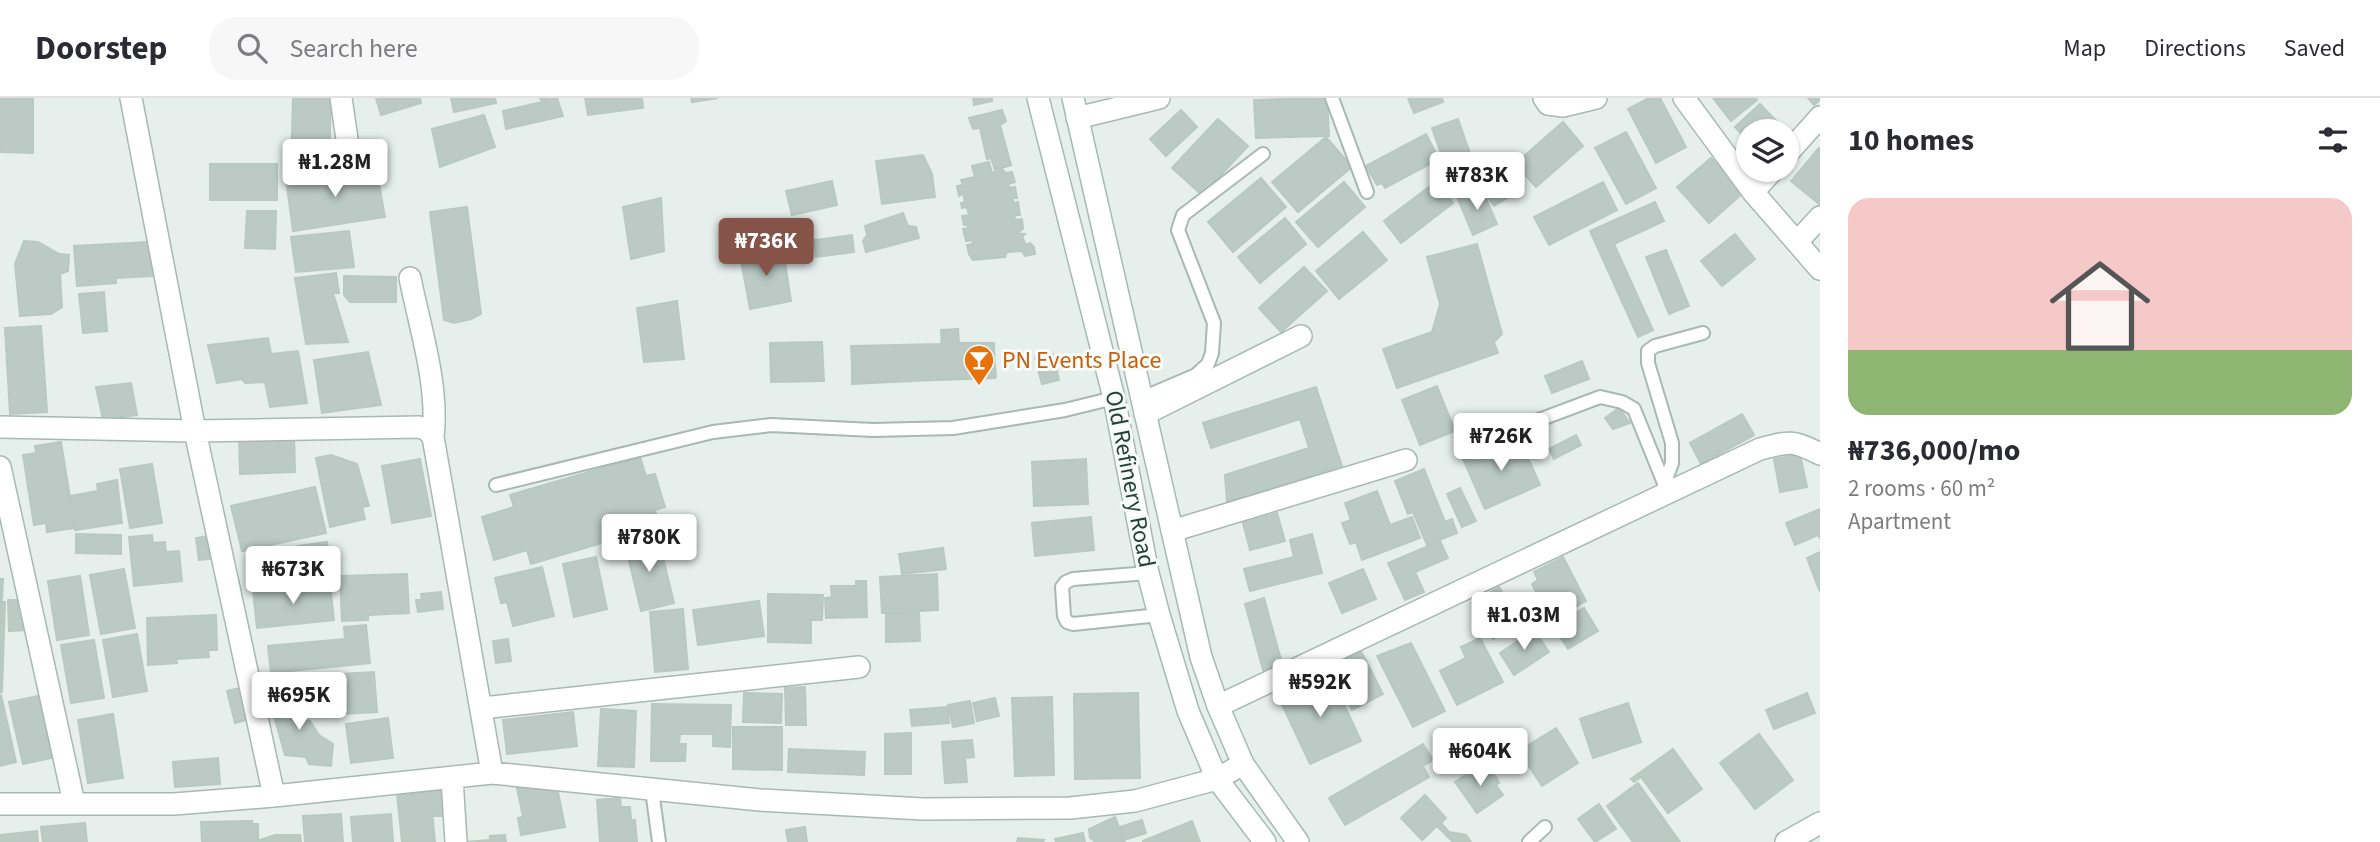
<!DOCTYPE html>
<html lang="en">
<head>
<meta charset="utf-8">
<style>
  body { margin:0; font-family:"Source Sans 3",sans-serif; background:#f7f7f7; color:#2b2b33; height:100vh; display:flex; flex-direction:column; font-size:26px; white-space:nowrap }
  * { box-sizing:border-box; margin:0 }
  p { font-size:23px; color:#7c7c81 }
  .icon { flex:none; width:38px; height:38px; fill:none; stroke:currentColor; stroke-width:2; stroke-linecap:round; stroke-linejoin:round }
  .map { position:relative; flex:1; overflow:hidden }
  .drawer { display:flex; flex-direction:column; background:#fff; width:560px }
  .drawer>* { flex:none }
  .controls { position:absolute; left:1736px; top:21px; display:grid; gap:14px }
  .controls a { display:grid; place-items:center; width:63px; height:63px; border-radius:50%; background:#fff; box-shadow:0 2px 5px #0004; font-size:35px }
  .price { position:absolute; translate:-50% -60px; padding:0 16px; border-radius:7px; background:#fff; color:#222; font-size:23px; line-height:46px; filter:drop-shadow(0 2px 4px #0008) }
  .price::after { content:''; position:absolute; left:50%; top:42px; width:21px; height:16px; margin-left:-10px; background:inherit; clip-path:polygon(0 0,100% 0,50% 100%) }
  .price.active { background:#855347; color:#fff }
  ul { padding:0; list-style:none }
  li { display:grid; align-content:center; gap:14px; height:371px; padding:0 28px }
  li span { display:grid; place-items:center; height:217px; border-radius:21px; color:#555 }
  li>.icon { margin-inline-start:auto }
  span .icon { width:126px; height:126px; fill:#fffc; stroke-width:1 }
  li b { font-size:30px }
  h2 { display:flex; justify-content:space-between; align-items:center; height:84px; padding:0 28px; font-size:30px }
  header { display:flex; align-items:center; gap:42px; box-sizing:border-box; height:98px; padding:0 35px; background:#fff; border-bottom:2px solid #e1e1e2 }
  header strong { font-size:33px }
  nav { display:flex; gap:38px; margin-inline-start:auto; font-size:24px }
  .search { width:490px; height:63px; background:#f7f7f7; display:flex; align-items:center; gap:18px; box-sizing:border-box; padding:0 24px; border-radius:28px; color:#7c7c81; font-size:26px }
  main { display:flex; flex:1; min-height:0 }
  .map>svg:first-child { display:block }
  .building { fill:#bbcac4; stroke:#b8c9c2; stroke-width:2 }
  .lines { fill:none; stroke-linecap:round; stroke-linejoin:round }
  .lane-casing { stroke:#a8b8b2; stroke-width:16 }
  .street-casing { stroke:#a8b8b2; stroke-width:24 }
  .secondary-casing { stroke:#a4bbb3; stroke-width:24 }
  .lane { stroke:#fff; stroke-width:12 }
  .street { stroke:#fff; stroke-width:21 }
  .secondary { stroke:#fff; stroke-width:21 }
  .labels { text-anchor:middle; dominant-baseline:central; stroke-width:6; stroke-linejoin:round; paint-order:stroke }
  .food-label { font-size:24px; fill:#c56008; stroke:#f7fbf9; text-anchor:start }
  .street-label { font-size:24px; fill:#24423a; stroke:#f7fbf9 }
</style>
</head>
<body>
<header>
<strong>Doorstep</strong>
<div class="search"><svg class="icon" aria-label="search" viewBox="0 0 24 24"><circle cx="10" cy="10" r="6"/><path d="M15 15l6 6"/></svg>Search here</div>
<nav><a>Map</a><a>Directions</a><a>Saved</a></nav>
</header>
<main>
<div class="map">
<svg width="1820" height="744" viewBox="0 0 1820 744">
  <rect width="100%" height="100%" fill="#e6efeb"/>
  <!-- building -->
  <path class="building" d="M0,0l33,1v54l-33,-1z
    M293,0h38l-2,70 -4,-2 -2,4 -32,-1z
    M376,0h44l1,5 -40,12z
    M451,0h44l1,5 -42,9z
    M540,0h8v2l9,-2 6,18 -57,13 -3,-18 39,-9z
    M585,0h57l1,10 -55,7z
    M691,0h27l-26,4z
    M973,0h19v3l-18,4z
    M1327,0l2,38 -73,2 -2,-38z
    M1408,0h34l1,4 -29,11z
    M1649,0h11l26,49 -30,16 -28,-54z
    M1713,0h42l2,2 -26,21z
    M1808,0h12v2l-6,5z
    M1760,6l25,26 -37,1v10l-13,-14z
    M1002,12l4,11 -6,4 11,40 -16,5 -4,-12 -4,1 -7,-31 -7,1 -4,-11z
    M1181,12l16,17 -31,29 -16,-17z
    M484,17l11,32 -55,20 -8,-38z
    M1218,21l30,27 -46,49 -30,-27z
    M1458,21l21,60 -26,8 -21,-59z
    M1563,24l20,24 -47,41 -21,-23z
    M1626,34l30,56 -30,16 -31,-56z
    M1426,36l13,25 -54,29 -3,-5 -5,2 -11,-19z
    M1326,39l26,30 -54,45 -26,-30z
    M1819,50l1,1 -1,55 -28,-23z
    M923,57l9,19 3,23 -53,7 -6,-43z
    M1711,60l32,35 -34,30 -32,-36z
    M989,64l3,11 11,-3 2,3 7,-1 3,10 -7,2 2,4 5,-1 2,11h-4v5l5,-1 2,13h-4l-3,5 9,-1 1,10 -7,4 9,1 -3,3 4,8 4,-2 4,4 1,7 -10,2 -3,-5 -15,1 -2,5 -32,3 -4,-6 -2,-9 6,-1 -1,-4 -6,1 -3,-12 5,-1v-3h-4l-2,-9 7,-1 -2,-8 -5,1 -1,-5 4,-1 -2,-9 -4,3 -2,-10 6,-1 -2,-5 14,-3 -3,-11z
    M210,66h67v36h-67z
    M376,69l9,50 -92,14 -7,-52 38,-4 2,8 9,-3 1,-8z
    M1499,72l15,24 -20,12 -15,-24z
    M1261,80l25,29 -53,45 -25,-30z
    M832,83l5,24 -45,10 -6,-24z
    M1437,83l16,22 -52,40 -17,-22z
    M1344,84l21,25 -47,40 -22,-25z
    M1603,84l14,28 -68,35 -15,-28z
    M1482,91l15,35 -24,11 -15,-36z
    M661,100l3,53 -33,8 -8,-52z
    M1655,104l9,19 -50,23 39,86 -15,7 -48,-106z
    M467,109l14,107 -10,5 -17,4 -10,-3 -14,-108z
    M247,113h29l-1,38 -30,-1z
    M903,115l5,13 8,1 3,11 -53,14 -3,-11 4,-6 -2,-9z
    M1285,120l21,26 -46,39 -22,-26z
    M349,133l5,36 -58,5 -5,-35z
    M1363,134l24,28 -48,39 -23,-28z
    M1735,136l20,25 -33,27 -21,-25z
    M852,137l2,17 -38,5 -2,-17z
    M24,143l14,1 21,12 10,1 -1,16 -8,3 2,33 -11,7 -31,2 -5,-52z
    M149,144l3,34 -36,2v5l-39,3 -3,-40z
    M1477,146l25,90 -8,8 4,11 -101,35 -14,-39 49,-17 8,-28 -13,-47z
    M783,151l8,52 -41,8 -10,-54z
    M1666,152l23,56 -20,8 -23,-57z
    M1304,169l23,24 -46,41 -22,-24z
    M336,175l3,20h-6l15,49 -42,2 -11,-66z
    M344,178l52,1v25h-46l-6,-7z
    M104,194l3,39 -24,2 -4,-39z
    M677,203l7,58 -40,3 -7,-54z
    M41,228l6,86 -37,2 -5,-86z
    M958,231l1,14h34l3,34 -144,7v-38l89,-2 2,-14z
    M958,231l1,15 35,-1 1,35 -142,5 -2,-37 91,-2 -1,-14z
    M268,240l3,16 27,-3 9,52 -37,4 -5,-25 -20,1 -3,-4 -25,4 -9,-38z
    M822,244l2,39 -53,1 -1,-39z
    M368,254l13,53 -59,8 -8,-53z
    M1053,256l6,26 -17,4 -7,-26z
    M1582,263l7,18 -37,14 -7,-17z
    M131,285l6,32 -34,5 -7,-33z
    M1437,288l18,45 -35,14 -18,-45z
    M1316,289l26,79 -115,37 -2,-28 84,-27 -9,-29 -89,29 -8,-25z
    M1619,310l11,15 -17,6 -8,-11z
    M1742,316l12,21 -53,29 -11,-21z
    M1576,337l5,10 -27,14 -5,-10z
    M294,338l1,36 -55,2 -1,-36z
    M1506,342l4,10 12,-6 18,41 -55,24 -22,-50z
    M61,344l14,86 -28,4 -1,-9 -12,2 -11,-70 13,-2 -1,-7z
    M1800,356l7,33 -27,5 -6,-33z
    M331,357l26,9 12,42 -7,1 3,12 -35,8 -14,-69z
    M640,359l6,19 9,-2 10,33 -10,3 4,16 -128,38 -4,-14 -33,10 -12,-43 32,-10 -4,-12z
    M420,361l11,57 -39,7 -10,-57z
    M1086,361l2,45 -54,2 -2,-44z
    M152,366l10,59 -32,5 -10,-59z
    M1424,371l21,53 7,-3 5,14 -30,12 -14,-33 -5,2 -13,-33z
    M117,382l5,43 -47,7 -5,-34 28,-5 -1,-7z
    M315,389l11,46 -84,18 -11,-45z
    M1460,390l16,33 -14,6 -15,-33z
    M1377,393l13,34 22,-8 8,21 -58,22 -6,-18 -6,2 -8,-21 9,-3 -6,-17z
    M1820,411v29l-2,-3 -23,10 -9,-22z
    M1277,415l8,28 -35,9 -7,-27z
    M1091,419l3,33 -59,6 -3,-33z
    M76,436l45,1v19l-45,-1z
    M1312,436l10,39 -72,18 -6,-22 50,-12 -4,-17z
    M152,437l1,8 12,-1 1,10 13,-1 3,30 -48,5 -5,-49z
    M215,437l3,23 -19,2 -3,-22z
    M658,439l16,66 -33,8 -16,-67z
    M1440,443l8,17 -33,14 9,20 -19,8 -17,-37z
    M327,444l3,28 -42,5 -3,-24 14,-1 -1,-4z
    M943,450l3,21 -44,5 -3,-20z
    M1820,454v40l-13,-34z
    M596,459l11,52 -33,8 -11,-53z
    M1563,459l23,44 -31,16 -10,-19 -5,2 -8,-16 6,-4 -4,-8z
    M542,469l12,49 -41,10 -6,-24 -6,1 -6,-25z
    M124,471l11,59 -34,6 -11,-59z
    M1363,471l13,30 -34,14 -13,-30z
    M407,476l2,39 -41,2v5l-26,1 -2,-45z
    M937,476l1,36 -56,3 -2,-36z
    M80,478l9,59 -32,5 -9,-59z
    M0,481h3l-1,21h-2z
    M856,483h10l1,36 -41,1 -1,-20 7,-1 -1,-11h25z
    M330,486l4,36 -77,8 -4,-38z
    M1499,489l22,36 -28,16 -21,-36z
    M441,494l2,17 -25,3 -2,-12h6l-1,-6z
    M768,496l55,1 -1,25h-11v23l-43,-1z
    M1264,500l19,69 -18,10 -20,-73z
    M8,502h19l2,30 -20,1z
    M759,503l5,35 -66,9 -5,-35z
    M0,504h5l-3,90h-2z
    M1584,510l14,23 -30,18 -14,-22z
    M683,511l5,60 -33,3 -5,-60z
    M886,515h33l1,28 -34,1z
    M216,517l1,35h-9l1,7 -33,2 1,4 -29,2 -1,-47z
    M366,527l4,38 -99,10 -3,-27 77,-7 -1,-12z
    M1534,532l15,22 -35,23 -14,-22z
    M137,536l10,57 -34,6 -10,-57z
    M1480,540l23,44 -46,23 -17,-34 26,-13 -5,-11z
    M508,541l3,22 -15,2 -3,-22z
    M94,542l10,58 -33,5 -10,-58z
    M1411,545l34,68 -32,16 -36,-71z
    M1361,553l22,43 -31,16 -22,-44z
    M374,574l3,40 -34,2 -2,-40z
    M1330,576l31,67 -51,23 -31,-66z
    M244,589l7,32 -16,4 -8,-32z
    M805,589l1,38h-20l-1,-37z
    M291,591l9,31 10,1 9,14 14,9 -2,22 -22,-2 -3,-7 -21,-2 -17,-60z
    M744,595l38,1 -1,29 -38,-1z
    M1138,595l2,85 -65,1 -1,-85z
    M1807,595l8,20 -41,16 -8,-19z
    M1,597l15,67 -16,4v-70z
    M43,597l13,62 -33,7 -14,-62z
    M1052,599l2,78 -39,1 -3,-78z
    M995,600l4,18 -22,5 -4,-18z
    M970,603l4,22 -21,4 -5,-22z
    M1628,605l13,39 -48,16 -13,-39z
    M652,606l79,1 -1,42 -17,-1v-12h-33l-1,10h7l-1,17h-34z
    M947,609l2,16 -37,3 -2,-16z
    M601,611l35,2 -2,56 -36,-1z
    M573,614l4,34 -70,8 -4,-34z
    M113,616l10,64 -35,5 -10,-63z
    M388,620l5,40 -42,5 -5,-39z
    M733,629h49v43l-49,-1z
    M1556,630l22,35 -36,23 -23,-35z
    M911,635v41h-26v-40z
    M1759,636l34,46 -38,29 -35,-46z
    M972,642l2,17 -9,1 2,24 -22,1 -3,-41z
    M1423,646l10,16 -10,6 6,11 -84,48 -16,-27z
    M789,651l76,3 -1,23 -76,-3z
    M1673,651l29,40 -34,24 -27,-36 -7,5 -3,-3z
    M218,660l2,26 -45,3 -2,-25z
    M1479,668l17,11 3,6 -3,2 7,10 -26,18 -22,-31z
    M1638,685l42,59h-47l-26,-36z
    M543,686l1,6 9,-2v5l5,-1 7,35 -44,8 -3,-17 5,-1 -6,-29z
    M443,692l2,23h-3l1,3h-9l-3,-25z
    M430,693l5,51h-33l-5,-48z
    M1425,697l21,23 -5,5 8,9 17,3 5,7h-18l-16,-16 -15,14 -21,-22z
    M620,700l1,9h9l1,13h4l2,22h-37l-3,-42z
    M1599,706l17,25 -21,13 -17,-23z
    M341,716l2,28h-38l-2,-26z
    M391,716l2,28h-40l-2,-25z
    M1115,719l10,25h-29l-6,-4 -1,-9z
    M1142,722l4,13 -22,7 -4,-13z
    M252,723v3h6v18h-56l-1,-20z
    M1192,723l8,21h-57v-1z
    M85,725l2,19h-44l-2,-15z
    M805,729l2,15h-19l-2,-12z
    M37,733l1,11h-38v-7z
    M1083,735l2,9h-29l-1,-3z
    M275,737h25l1,7h-41v-2z
    M505,737l1,7h-41l25,-2v-4z
    M1018,740l26,2 -1,2h-26z"/>
  <g class="lines">
    <!-- lane casing -->
    <g class="lane-casing">
      <path id="lane" d="M1332,0l35,94
        M1142,300l54,-23 12,-11 4,-11 2,-30 -36,-93 5,-15 80,-61
        M1515,331l85,-32 22,5 12,7 34,84
        M496,387l217,-53 58,-7 102,5 80,-2 112,-18 49,-12
        M1664,387l8,-22v-20l-24,-80v-12l7,-5 48,-13
        M1148,475l-75,6 -7,3 -4,5 2,29 3,6 6,2 86,-9
        M652,692l7,52
        M1529,744l16,-15"/>
    </g>
    <!-- street casing -->
    <g class="street-casing">
      <path id="street" d="M131,0l64,333 79,365
        M341,0l7,48
        M1544,0l4,6 15,2 33,-8
        M1684,0l69,94 67,77
        M1077,20l82,-20
        M1787,56l33,-37
        M1753,94l20,-22
        M1797,144l23,-25
        M410,180c10,50 29,108 23,159
        M1145,316l156,-78
        M0,329l195,4 224,-4 8,3 6,7 59,336
        M0,369l74,336
        M1172,433l234,-71
        M1218,608l542,-257c30,-8 33,-9 60,5
        M482,610l377,-41
        M452,680l4,64
        M0,706h174l100,-8 218,-23 268,27 163,9 147,-1 65,-7 82,-22 26,-15
        M1786,744l34,-19"/>
    </g>
    <!-- secondary casing -->
    <g class="secondary-casing">
      <path id="secondary" d="M1038,0l76,300 34,175 11,42 29,96 29,68 48,63
        M1073,0l128,559 17,49 25,58 55,78"/>
    </g>
    <!-- lane -->
    <use href="#lane" class="lane"/>
    <!-- street -->
    <use href="#street" class="street"/>
    <!-- secondary -->
    <use href="#secondary" class="secondary"/>
  </g>
  <!-- icons -->
  <defs>
    <g id="bar-pin" transform="scale(1.575)"><path d="M0 17L-7.5 6A9.5 9.5 0 1 1 7.5 6Z" fill="#e8710a" stroke="#f7fbf9"/><path d="M-6-5H6L.8 .8V4.5H3.5V6h-7V4.5H-.8V.8Z" fill="#fff"/></g>
  </defs>
  <g fill-rule="evenodd">
    <use href="#bar-pin" x="979" y="262"/>
  </g>
  <g class="labels">
    <!-- food labels -->
    <g class="food-label">
      <text x="1002" y="262">PN Events Place</text>
    </g>
    <!-- street labels -->
    <g class="street-label">
      <text transform="translate(1130 381) rotate(79)">Old Refinery Road</text>
    </g>
  </g>
</svg>
<div class="controls">
<a><svg class="icon" aria-label="layers" viewBox="0 0 24 24"><path d="M12 4l9 5-9 5-9-5zM3 14l9 5 9-5"/></svg></a>
</div>
<b class="price" style="left:335px;top:101px">₦1.28M</b>
<b class="price" style="left:1477px;top:114px">₦783K</b>
<b class="price active" style="left:766px;top:180px">₦736K</b>
<b class="price" style="left:1501px;top:375px">₦726K</b>
<b class="price" style="left:649px;top:476px">₦780K</b>
<b class="price" style="left:293px;top:508px">₦673K</b>
<b class="price" style="left:1524px;top:554px">₦1.03M</b>
<b class="price" style="left:1320px;top:621px">₦592K</b>
<b class="price" style="left:299px;top:634px">₦695K</b>
<b class="price" style="left:1480px;top:690px">₦604K</b>
</div>
<section class="drawer">
<h2>10 homes<svg class="icon" aria-label="filters" viewBox="0 0 24 24"><path d="M4 7h16M4 17h16"/><circle cx="9" cy="7" r="2"/><circle cx="15" cy="17" r="2"/></svg></h2>
<ul>
<li><span style="background:linear-gradient(#f6c9c9 70%,#8fb573 0)"><svg class="icon" aria-label="home" viewBox="0 0 24 24"><path d="M3 11l9-7 9 7M6 9v11h12V9"/></svg></span><div><b>₦736,000/mo</b><p>2 rooms · 60 m²</p><p>Apartment</p></div></li>
</ul>
</section>
</main>
</body>
</html>
